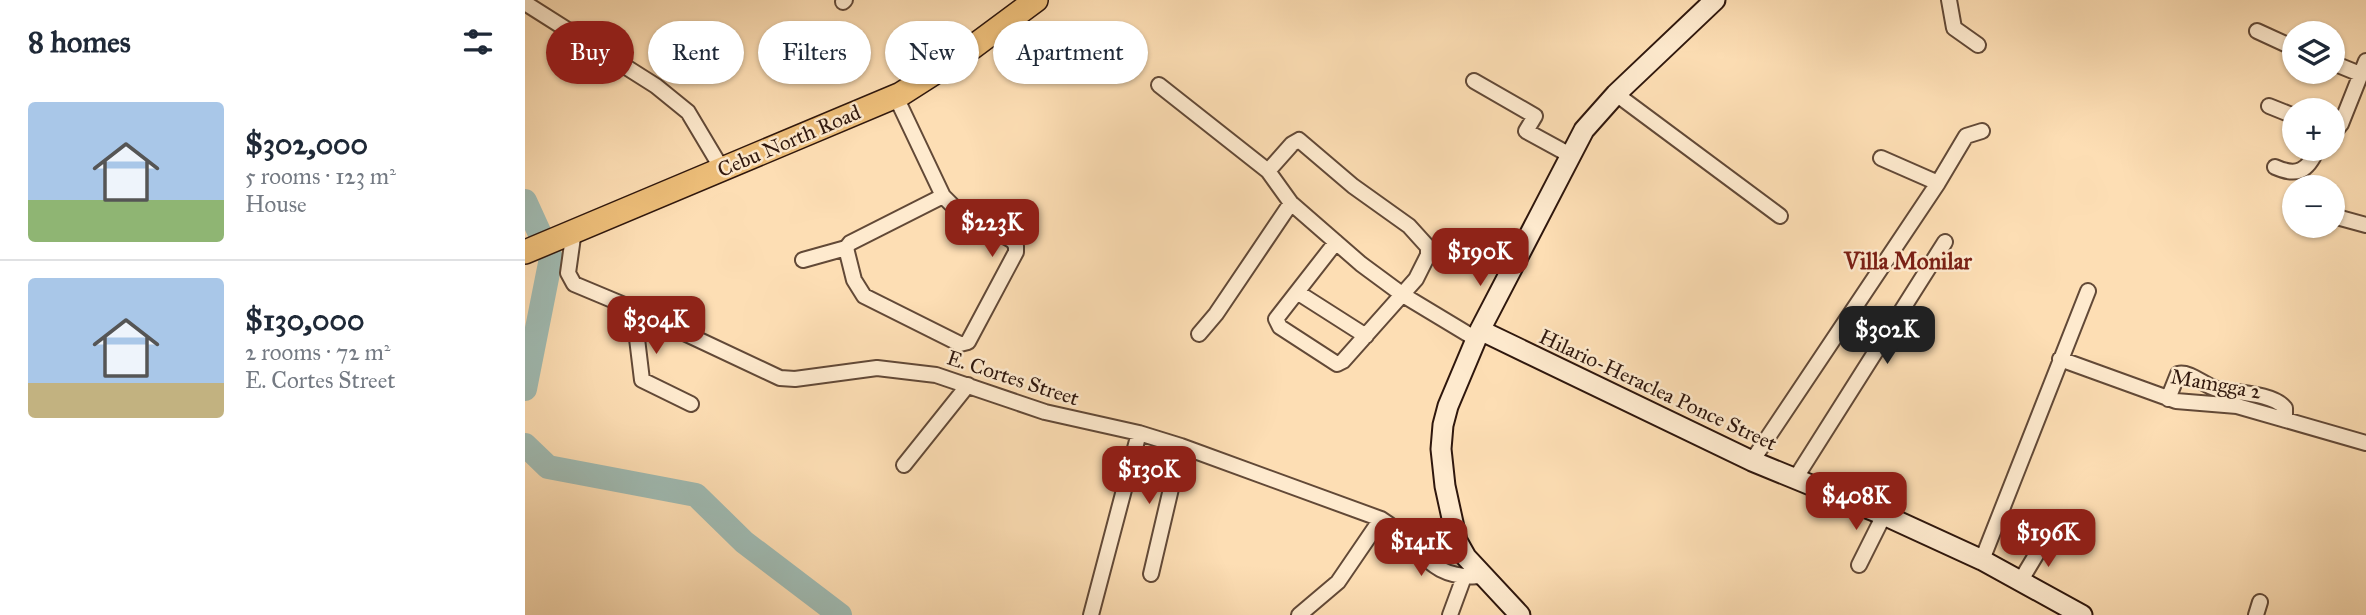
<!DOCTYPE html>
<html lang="en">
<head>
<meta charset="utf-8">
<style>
  body { margin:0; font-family:"IM FELL Great Primer",serif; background:#f2f2f3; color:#1f2937; height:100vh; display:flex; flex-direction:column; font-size:26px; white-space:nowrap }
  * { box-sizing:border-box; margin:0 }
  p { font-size:23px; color:#747a83 }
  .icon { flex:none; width:38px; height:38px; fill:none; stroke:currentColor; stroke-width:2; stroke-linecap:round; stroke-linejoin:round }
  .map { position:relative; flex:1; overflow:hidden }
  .sheet { display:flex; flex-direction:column; background:#fff; width:525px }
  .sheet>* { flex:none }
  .hud { position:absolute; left:21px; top:21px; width:665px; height:63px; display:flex; gap:14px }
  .fabs { position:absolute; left:1757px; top:21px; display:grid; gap:14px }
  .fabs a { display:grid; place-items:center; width:63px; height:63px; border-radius:50%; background:#fff; box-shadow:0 2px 5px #0004; font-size:35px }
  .price { position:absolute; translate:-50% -60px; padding:0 16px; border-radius:14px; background:#8f2418; color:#fff; font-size:23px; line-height:46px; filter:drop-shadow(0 2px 4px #0008) }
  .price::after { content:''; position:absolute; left:50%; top:42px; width:21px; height:16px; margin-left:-10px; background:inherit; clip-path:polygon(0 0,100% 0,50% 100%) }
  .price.on { background:#222; color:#fff }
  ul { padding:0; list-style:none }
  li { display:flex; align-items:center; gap:21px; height:175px; padding:0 28px }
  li+li { border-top:2px solid #e0e1e3 }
  li span { display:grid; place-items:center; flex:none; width:196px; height:140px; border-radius:7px; color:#555 }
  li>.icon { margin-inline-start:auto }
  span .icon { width:84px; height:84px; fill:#fffc; stroke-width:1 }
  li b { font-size:30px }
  h2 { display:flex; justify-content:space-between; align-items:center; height:84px; padding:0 28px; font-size:30px }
  .pill { padding:0 24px; border-radius:32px; background:#fff; box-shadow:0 2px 5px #0004; font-size:24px; line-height:63px }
  .pill.on { background:#8f2418; color:#fff }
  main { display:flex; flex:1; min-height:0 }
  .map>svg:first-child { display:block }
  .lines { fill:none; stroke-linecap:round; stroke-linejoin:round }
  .river { stroke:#a0bbb3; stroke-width:24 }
  .street-casing { stroke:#624937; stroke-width:18 }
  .secondary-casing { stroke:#2f170d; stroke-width:23 }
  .primary-casing { stroke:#2f170d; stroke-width:26 }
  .street { stroke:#feeace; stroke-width:14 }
  .secondary { stroke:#feeace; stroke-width:19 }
  .primary { stroke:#eebf7a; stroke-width:23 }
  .labels { text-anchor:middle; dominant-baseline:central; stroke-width:5; stroke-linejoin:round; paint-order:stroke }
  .street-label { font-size:21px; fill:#2f170d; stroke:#feeace }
  .neighbourhood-label { font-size:23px; font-weight:bold; fill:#7a1f14; stroke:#feeace }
</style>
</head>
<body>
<main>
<section class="sheet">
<h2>8 homes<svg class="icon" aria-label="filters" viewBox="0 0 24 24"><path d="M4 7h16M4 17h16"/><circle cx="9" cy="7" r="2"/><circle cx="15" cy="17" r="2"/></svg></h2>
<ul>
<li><span style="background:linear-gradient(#a9c7e8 70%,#8fb573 0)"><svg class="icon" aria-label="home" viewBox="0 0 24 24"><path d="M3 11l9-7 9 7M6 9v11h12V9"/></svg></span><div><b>$302,000</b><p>5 rooms · 123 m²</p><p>House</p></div></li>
<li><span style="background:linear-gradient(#a9c7e8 75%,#c2b280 0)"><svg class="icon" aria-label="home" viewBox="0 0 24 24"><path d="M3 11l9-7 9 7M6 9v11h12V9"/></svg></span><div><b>$130,000</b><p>2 rooms · 72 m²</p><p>E. Cortes Street</p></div></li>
</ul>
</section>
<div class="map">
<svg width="1841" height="615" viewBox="0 0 1841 615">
  <rect width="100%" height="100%" fill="#fddeb4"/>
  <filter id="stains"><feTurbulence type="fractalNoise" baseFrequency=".00286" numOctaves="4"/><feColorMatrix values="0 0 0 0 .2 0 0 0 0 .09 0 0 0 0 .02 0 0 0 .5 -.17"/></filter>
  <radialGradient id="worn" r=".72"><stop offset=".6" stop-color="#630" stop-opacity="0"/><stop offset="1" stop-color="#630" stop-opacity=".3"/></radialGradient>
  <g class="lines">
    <!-- river -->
    <path class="river" d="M0,201l26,57 -26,131
      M0,445l23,22 148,28 48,47 96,73"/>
    <!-- street casing -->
    <g class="street-casing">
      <path id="street" d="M1424,0l5,28 24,17
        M318,2l2,-2
        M0,3l131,83 32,26 34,57
        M1732,31l37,17
        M1808,63l27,11
        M949,81l61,35 -9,15 44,24
        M634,85l109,86 23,32 70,61 42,31 73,44
        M1091,94l164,122
        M1744,106l25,10
        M1808,130l4,-1 4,-5 25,-63
        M1356,158l57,25
        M1750,167c22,10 33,4 42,-18
        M743,171l24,-27 7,-4 54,46 56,40 19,21v8l-12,24 -73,82 -6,3 -57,-37 -4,-8 60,-77
        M1808,216l33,9
        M49,230l-6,43 6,11 55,23 151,71 15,1 82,-11 59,7 109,37 94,21 42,13 200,73c41,25 45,62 101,57
        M321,248l8,32 10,16 96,48 8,-2 48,-90v-6l-3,-5 -57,-32 -13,-13 -47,-99
        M278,260l43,-12 4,-5 93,-47
        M772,292l69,44
        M104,307l6,15 7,58 49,24
        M674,334l17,-20 75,-111
        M1535,359l116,42 61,5 129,37
        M1643,399l10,-25c12,-3 27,12 39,15 19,4 56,4 68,19v12
        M1227,461l186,-278 28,-47 16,-5
        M379,465l64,-80
        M1270,479l150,-237
        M1457,560l106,-269
        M1334,565l25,-50
        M626,574l30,-128
        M1496,580l24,-40
        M566,615l48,-182
        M774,615l39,-33 43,-63
        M925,615l14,-38
        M1731,615l4,-13"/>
    </g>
    <!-- secondary casing -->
    <g class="secondary-casing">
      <path id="secondary" d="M955,330l272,131 132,54 98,45 100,55
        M995,615l-54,-58 -9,-16 -12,-55 -4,-37 2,-24 5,-19 32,-76 104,-200 32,-36 99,-94"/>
    </g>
    <!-- primary casing -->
    <g class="primary-casing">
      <path id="primary" d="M0,252l376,-158 61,-39 74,-55"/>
    </g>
    <!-- street -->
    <use href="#street" class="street"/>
    <!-- secondary -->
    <use href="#secondary" class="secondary"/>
    <!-- primary -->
    <use href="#primary" class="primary"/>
  </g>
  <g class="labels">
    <!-- street labels -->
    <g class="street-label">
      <text transform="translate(264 141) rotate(-23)">Cebu North Road</text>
      <text transform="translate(488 378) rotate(18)">E. Cortes Street</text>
      <text transform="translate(1691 384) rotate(10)">Mamgga 2</text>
      <text transform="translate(1133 390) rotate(25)">Hilario-Heraclea Ponce Street</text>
    </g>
    <!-- neighbourhood labels -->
    <g class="neighbourhood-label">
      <text x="1383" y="261">Villa Monilar</text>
    </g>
  </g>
  <rect width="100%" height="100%" filter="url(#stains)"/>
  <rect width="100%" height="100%" fill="url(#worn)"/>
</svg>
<div class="fabs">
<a><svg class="icon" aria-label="layers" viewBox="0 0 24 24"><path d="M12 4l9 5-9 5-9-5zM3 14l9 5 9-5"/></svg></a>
<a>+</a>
<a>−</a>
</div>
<b class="price" style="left:467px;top:259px">$223K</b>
<b class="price" style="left:955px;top:288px">$190K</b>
<b class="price" style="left:131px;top:356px">$304K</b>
<b class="price on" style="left:1362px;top:366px">$302K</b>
<b class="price" style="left:624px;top:506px">$130K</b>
<b class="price" style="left:1331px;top:532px">$408K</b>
<b class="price" style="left:1523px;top:569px">$196K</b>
<b class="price" style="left:896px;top:578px">$141K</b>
<div class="hud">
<a class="pill on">Buy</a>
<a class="pill">Rent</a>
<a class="pill">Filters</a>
<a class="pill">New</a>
<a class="pill">Apartment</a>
</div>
</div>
</main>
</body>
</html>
